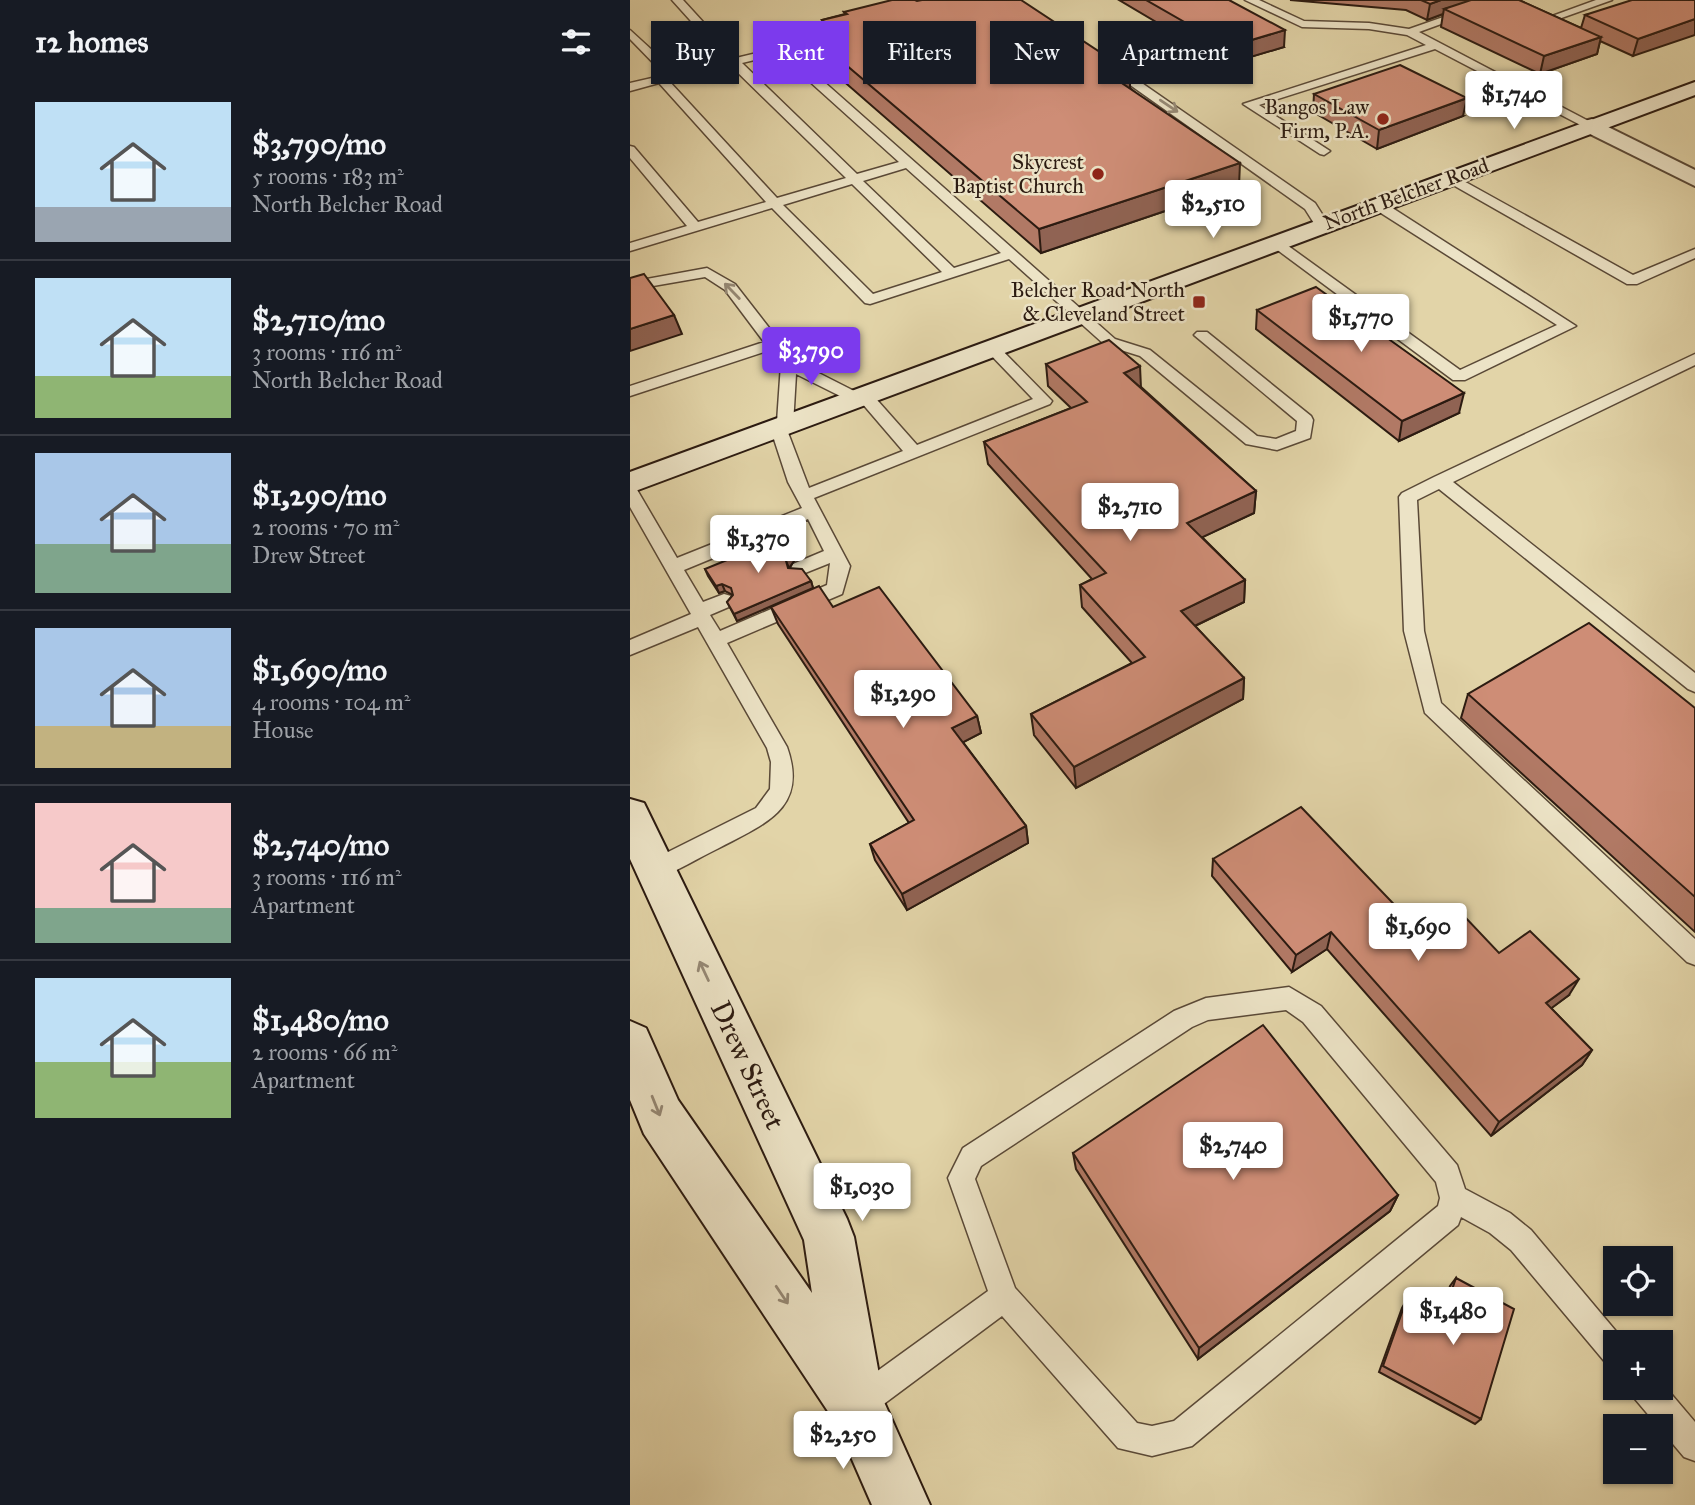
<!DOCTYPE html>
<html lang="en">
<head>
<meta charset="utf-8">
<style>
  body { margin:0; font-family:"IM FELL Great Primer",serif; background:#20242c; color:#f1f3f6; height:100vh; display:flex; flex-direction:column; font-size:26px; white-space:nowrap }
  * { box-sizing:border-box; margin:0 }
  p { font-size:23px; color:#9ea1a6 }
  .icon { flex:none; width:38px; height:38px; fill:none; stroke:currentColor; stroke-width:2; stroke-linecap:round; stroke-linejoin:round }
  .map { position:relative; flex:1; overflow:hidden }
  .drawer { display:flex; flex-direction:column; background:#171b24; width:630px }
  .drawer>* { flex:none }
  .banner { position:absolute; left:21px; top:21px; width:665px; height:63px; display:flex; gap:14px }
  .controls { position:absolute; left:973px; top:1246px; display:grid; gap:14px }
  .controls a { display:grid; place-items:center; width:70px; height:70px; border-radius:0px; background:#171b24; box-shadow:0 2px 5px #0004; font-size:35px }
  .price { position:absolute; translate:-50% -60px; padding:0 16px; border-radius:7px; background:#fff; color:#222; font-size:23px; line-height:46px; filter:drop-shadow(0 2px 4px #0008) }
  .price::after { content:''; position:absolute; left:50%; top:42px; width:21px; height:16px; margin-left:-10px; background:inherit; clip-path:polygon(0 0,100% 0,50% 100%) }
  .price.active { background:#7c3aed; color:#fff }
  ul { padding:0; list-style:none }
  li { display:flex; align-items:center; gap:21px; height:175px; padding:0 35px }
  li+li { border-top:2px solid #363941 }
  li span { display:grid; place-items:center; flex:none; width:196px; height:140px; border-radius:0px; color:#555 }
  li>.icon { margin-inline-start:auto }
  span .icon { width:84px; height:84px; fill:#fffc; stroke-width:1 }
  li b { font-size:30px }
  h2 { display:flex; justify-content:space-between; align-items:center; height:84px; padding:0 35px; font-size:30px }
  .chip { padding:0 24px; border-radius:0px; background:#171b24; box-shadow:0 2px 5px #0004; font-size:24px; line-height:63px }
  .chip.active { background:#7c3aed; color:#fff }
  main { display:flex; flex:1; min-height:0 }
  .map>svg:first-child { display:block }
  .lines { fill:none; stroke-linecap:round; stroke-linejoin:round }
  .service-casing { stroke:#5a4937; stroke-width:3 }
  .tertiary-casing { stroke:#5a4937; stroke-width:4 }
  .secondary-casing { stroke:#2c1b11; stroke-width:4 }
  .service { fill:#ece3c6; fill-rule:evenodd }
  .tertiary { fill:#ece3c6; fill-rule:evenodd }
  .secondary { fill:#ece3c6; fill-rule:evenodd }
  .wall { fill:#b17965; stroke:#2c1b11; stroke-width:2 }
  .shaded-wall { fill:#906353; stroke:#2c1b11; stroke-width:2 }
  .building { fill:#ce8d76; stroke:#2c1b11; stroke-width:2 }
  .oneway { stroke:#968975 }
  .poi-dot { fill:#8f2418; stroke:#ece3c6; stroke-width:2.5 }
  .labels { text-anchor:middle; dominant-baseline:central; stroke-width:5; stroke-linejoin:round; paint-order:stroke }
  .far-poi-label { font-size:21px; fill:#2c1b11; stroke:#ece3c6; text-anchor:end }
  .far-street-label { font-size:21px; fill:#2c1b11; stroke:#ece3c6 }
  .near-street-label { font-size:28px; fill:#2c1b11; stroke:#ece3c6 }
</style>
</head>
<body>
<main>
<section class="drawer">
<h2>12 homes<svg class="icon" aria-label="filters" viewBox="0 0 24 24"><path d="M4 7h16M4 17h16"/><circle cx="9" cy="7" r="2"/><circle cx="15" cy="17" r="2"/></svg></h2>
<ul>
<li><span style="background:linear-gradient(#bfe0f5 75%,#9aa5b1 0)"><svg class="icon" aria-label="home" viewBox="0 0 24 24"><path d="M3 11l9-7 9 7M6 9v11h12V9"/></svg></span><div><b>$3,790/mo</b><p>5 rooms · 183 m²</p><p>North Belcher Road</p></div></li>
<li><span style="background:linear-gradient(#bfe0f5 70%,#8fb573 0)"><svg class="icon" aria-label="home" viewBox="0 0 24 24"><path d="M3 11l9-7 9 7M6 9v11h12V9"/></svg></span><div><b>$2,710/mo</b><p>3 rooms · 116 m²</p><p>North Belcher Road</p></div></li>
<li><span style="background:linear-gradient(#a9c7e8 65%,#7fa58c 0)"><svg class="icon" aria-label="home" viewBox="0 0 24 24"><path d="M3 11l9-7 9 7M6 9v11h12V9"/></svg></span><div><b>$1,290/mo</b><p>2 rooms · 70 m²</p><p>Drew Street</p></div></li>
<li><span style="background:linear-gradient(#a9c7e8 70%,#c2b280 0)"><svg class="icon" aria-label="home" viewBox="0 0 24 24"><path d="M3 11l9-7 9 7M6 9v11h12V9"/></svg></span><div><b>$1,690/mo</b><p>4 rooms · 104 m²</p><p>House</p></div></li>
<li><span style="background:linear-gradient(#f6c9c9 75%,#7fa58c 0)"><svg class="icon" aria-label="home" viewBox="0 0 24 24"><path d="M3 11l9-7 9 7M6 9v11h12V9"/></svg></span><div><b>$2,740/mo</b><p>3 rooms · 116 m²</p><p>Apartment</p></div></li>
<li><span style="background:linear-gradient(#bfe0f5 60%,#8fb573 0)"><svg class="icon" aria-label="home" viewBox="0 0 24 24"><path d="M3 11l9-7 9 7M6 9v11h12V9"/></svg></span><div><b>$1,480/mo</b><p>2 rooms · 66 m²</p><p>Apartment</p></div></li>
</ul>
</section>
<div class="map">
<svg width="1065" height="1505" viewBox="0 0 1065 1505">
  <rect width="100%" height="100%" fill="#e2d4a8"/>
  <filter id="stains"><feTurbulence type="fractalNoise" baseFrequency=".00286" numOctaves="4"/><feColorMatrix values="0 0 0 0 .2 0 0 0 0 .09 0 0 0 0 .02 0 0 0 .5 -.17"/></filter>
  <radialGradient id="worn" r=".72"><stop offset=".6" stop-color="#630" stop-opacity="0"/><stop offset="1" stop-color="#630" stop-opacity=".3"/></radialGradient>
  <g class="lines">
    <!-- service casing -->
    <g class="service-casing">
      <path id="service" d="M42,0h11l53,58 41,-10 22,-15 38,-7v4l-30,7 -19,13 327,289 35,11 107,86 19,3 20,-8 1,-10 -103,-86 3,-3h10l104,84 2,4 -3,18 -33,12 -31,-6 -106,-88 -35,-11 -96,-86 -139,45 -5,-1 -93,-95 -142,43v-8l57,-17 -57,-68v-12l4,1 64,75 68,-20 -107,-119 -29,8v-8l35,-8 -35,-36v-9l46,42 50,-12zM149,54l120,108 -42,12 -115,-111zM101,66l115,112 -69,20 -108,-117zM276,168l95,85 -47,15 -91,-87zM222,184l90,88 -69,22 -90,-89z
        M615,0h14l45,21 65,2 40,6 83,-29h15l-88,32 179,94 -10,3 -153,-80 -176,56 71,46 -6,4 -4,-1 -77,-50 183,-59 -19,-10 -38,-6 -67,-2z
        M966,0h16l-59,21 -9,-2z
        M472,61h8l205,142 14,22 -2,3h-10l-12,-19 -203,-144z
        M821,174l182,101 62,-26v9l-58,26h-10l-181,-103v-6z
        M748,201l5,1 193,124 -111,54h-12l-185,-137 7,-4 5,1 180,130 97,-45 -184,-117v-6z
        M77,268l28,16 60,77 63,32 12,-1 47,53 116,-46 -47,-49 -3,-3 3,-3h10l56,57 -2,3 -236,94 36,68 -8,28 -115,49 60,104c22,62 -23,77 -68,101 -21,10 -41,23 -63,31l-8,-3 -3,-7 3,-7 108,-54 14,-19 1,-27 -4,-14 -69,-121 -68,28v-15l61,-26 -61,-107v-21l6,2 41,70 125,-50 -14,-26 -18,-55 7,-5 4,-58 -11,-14 -140,46v-10l134,-44 -39,-52 -20,-13 -75,13v-8zM166,374l54,27 11,1 42,49 -94,37 -22,-58 6,-5zM178,519l16,32 -31,13 -2,5 2,5 7,1 30,-12 -3,22 -107,46 -10,-16 21,-9 2,-5 -2,-5 -7,-2 -21,8 -19,-32z
        M1065,354v11l-242,117 242,191v19l-7,-3 -249,-200 -22,11 7,131 17,72 254,236v26l-8,-3 -262,-249 -21,-82 -5,-134 3,-4 32,-16z
        M659,987l32,19 136,159 8,24 45,24 21,17 94,112h-10v25l-10,-5 -94,-112 -21,-17 -29,-16 -3,8 -266,221 -40,10 -34,-8 -116,-132 -133,99 -11,4 -11,-4 -4,-11 4,-11 141,-102 -40,-113 15,-30 211,-137 32,-13zM656,1010l17,12 133,160 4,16 -2,8 -264,215 -22,5 -15,-3 -122,-135 -40,-109 6,-13 211,-139 16,-7z
        M1031,1382l34,40v39l-11,-4 -49,-58 -4,-11h30z"/>
    </g>
    <!-- tertiary casing -->
    <g class="tertiary-casing">
      <path id="tertiary" d="M962,119l103,51v16l-111,-55 -3,-5 3,-5z"/>
    </g>
    <!-- secondary casing -->
    <g class="secondary-casing">
      <path id="secondary" d="M1065,82v13l-1065,398v-21z
        M0,799l14,4 203,416 7,18 30,165 46,103h-58l-35,-80 -193,-291 -14,-34v-79l16,7 32,72 134,193 -8,-53 -174,-381z"/>
    </g>
    <!-- service -->
    <use href="#service" class="service"/>
    <!-- tertiary -->
    <use href="#tertiary" class="tertiary"/>
    <!-- secondary -->
    <use href="#secondary" class="secondary"/>
  </g>
  <!-- wall -->
  <path class="wall" d="M489,0h110l55,47 -57,17z
    M660,0h229l62,28 4,-13 110,-15 -62,56 -33,-15 -3,13 -57,20 -99,-47 2,-13 -16,6 -21,-10z
    M214,12l286,76 109,98 -198,67 -231,-201 -5,-22 18,-4 -1,-6 23,-6z
    M684,94l149,22 -86,33 -64,-37z
    M627,310l202,103 -60,28 -143,-112z
    M416,364l95,23 115,104 -2,22 -52,24 43,43 -1,22 -49,24 49,52 -1,21 -167,89 -42,-53 -3,-21 101,-51 -50,-56 -2,-22 12,-6 -104,-115 -4,-22 87,-34 -23,-22z
    M164,561l-5,7 22,13 2,7 -76,33 -10,-19 6,-7 -8,-4 -6,2 -11,-17 -3,-7z
    M141,607h62l144,109 4,17 -18,9 63,84 2,17 -121,67 -32,-50 -5,-16 39,-21 -131,-199z
    M838,694l227,14v224l-234,-214z
    M583,859l216,82 70,12 70,42 -18,13 41,42 -10,15 -91,71 -164,-187 -35,23 -80,-96z
    M443,1153l325,42 -8,16 -192,148 -122,-190z
    M826,1278l25,141 -6,5 -96,-52 23,-64 4,-7 34,17 10,-32z"/>
  <!-- shaded-wall -->
  <path class="shaded-wall" d="M811,0h39l-36,9 -1,5 -16,6 3,-16z
    M1065,19v16l-62,21 5,-17z
    M655,30l-1,17 -57,17 1,-17z
    M971,37l-4,17 -57,20 4,-18z
    M500,72v22l-17,-17z
    M837,98l-4,18 -86,33 2,-19z
    M610,163l-1,23 -198,67 -2,-24z
    M44,315l8,19 -52,17v-22z
    M510,366l1,22 -17,-15z
    M834,393l-5,20 -60,28 3,-20z
    M626,491l-2,22 -68,32 1,-22z
    M162,553l2,8 -5,7 -3,-7z
    M615,580l-1,22 -64,31 1,-22z
    M181,581l2,7 -76,33 -3,-7z
    M92,584l3,7 -6,2 -3,-7z
    M614,678l-1,21 -167,89 -2,-21z
    M347,716l4,17 -25,13 -4,-18z
    M396,826l2,17 -121,67 -5,-16z
    M701,932l-4,17 -35,23 4,-17z
    M949,979l-10,16 -32,24 9,-16z
    M962,1050l-10,15 -91,71 8,-14z
    M768,1195l-8,16 -192,148 1,-11z"/>
  <!-- building -->
  <path class="building" d="M262,0h23l2,1 5,-1h99l109,72 -17,5 127,86 -201,66 -234,-199 23,-5 -6,-5 25,-6 -3,-2z
    M516,0h83l56,30 -57,17z
    M791,0h20l-11,4z
    M841,0h48l82,37 -57,19 -100,-47z
    M1002,0h63v19l-57,20 -53,-24z
    M770,65l67,33 -88,32 -65,-36z
    M14,274l30,41 -44,14v-51z
    M686,287l148,106 -62,28 -145,-111z
    M479,340l31,26 -16,7 132,118 -69,32 58,57 -64,31 63,67 -170,89 -43,-53 114,-57 -65,-72 26,-12 -122,-131 103,-40 -41,-38z
    M151,538l11,15 -6,8 2,7 14,1 9,12 -77,33 -7,-12 6,-7 -2,-7 -9,-4 -6,2 -11,-17z
    M189,586l14,21 46,-20 98,129 -25,12 74,98 -124,68 -32,-50 44,-24 -143,-213z
    M959,623l106,85v189l-227,-203z
    M671,807l128,134 36,-24 34,36 31,-22 49,48 -33,24 46,47 -93,72 -168,-190 -35,23 -83,-96z
    M633,1025l135,170 -199,153 -126,-195z
    M826,1278l58,31 -33,110 -98,-53 23,-65 36,18z"/>
  <!-- one-way arrows -->
  <defs><path id="oneway-shaft" d="M-6 0H5M1.5-3L5.5 0L1.5 3" fill="none" stroke-width="1.6" stroke-linecap="round" stroke-linejoin="round" transform="scale(1.75)"/></defs>
  <g class="oneway">
    <use href="#oneway-shaft" transform="translate(539 106) rotate(34)"/>
    <use href="#oneway-shaft" transform="translate(102 291) rotate(-134)"/>
    <use href="#oneway-shaft" transform="translate(74 971) rotate(-115)"/>
    <use href="#oneway-shaft" transform="translate(26 1106) rotate(68)"/>
    <use href="#oneway-shaft" transform="translate(152 1295) rotate(56)"/>
  </g>
  <!-- markers -->
  <g class="poi-dot">
    <circle cx="753" cy="119" r="7"/>
    <circle cx="468" cy="174" r="7"/>
    <rect x="562" y="295" width="14" height="14" rx="3.5"/>
  </g>
  <g class="labels">
    <!-- far-poi labels -->
    <g class="far-poi-label">
      <text x="739" y="107">Bangos Law<tspan x="739" dy="24">Firm, P.A.</tspan></text>
      <text x="454" y="162">Skycrest<tspan x="454" dy="24">Baptist Church</tspan></text>
      <text x="555" y="290">Belcher Road North<tspan x="555" dy="24">&amp; Cleveland Street</tspan></text>
    </g>
    <!-- far-street labels -->
    <g class="far-street-label">
      <text transform="translate(776 194) rotate(-20)">North Belcher Road</text>
    </g>
    <!-- near-street labels -->
    <g class="near-street-label">
      <text transform="translate(118 1065) rotate(65)">Drew Street</text>
    </g>
  </g>
  <rect width="100%" height="100%" filter="url(#stains)"/>
  <rect width="100%" height="100%" fill="url(#worn)"/>
</svg>
<div class="controls">
<a><svg class="icon" aria-label="locate" viewBox="0 0 24 24"><circle cx="12" cy="12" r="6"/><path d="M12 2v4M12 18v4M2 12h4M18 12h4"/></svg></a>
<a>+</a>
<a>−</a>
</div>
<b class="price" style="left:884px;top:131px">$1,740</b>
<b class="price" style="left:583px;top:240px">$2,510</b>
<b class="price" style="left:731px;top:354px">$1,770</b>
<b class="price active" style="left:181px;top:387px">$3,790</b>
<b class="price" style="left:500px;top:543px">$2,710</b>
<b class="price" style="left:128px;top:575px">$1,370</b>
<b class="price" style="left:273px;top:730px">$1,290</b>
<b class="price" style="left:788px;top:963px">$1,690</b>
<b class="price" style="left:603px;top:1182px">$2,740</b>
<b class="price" style="left:232px;top:1223px">$1,030</b>
<b class="price" style="left:823px;top:1347px">$1,480</b>
<b class="price" style="left:213px;top:1471px">$2,250</b>
<div class="banner">
<a class="chip">Buy</a>
<a class="chip active">Rent</a>
<a class="chip">Filters</a>
<a class="chip">New</a>
<a class="chip">Apartment</a>
</div>
</div>
</main>
</body>
</html>
